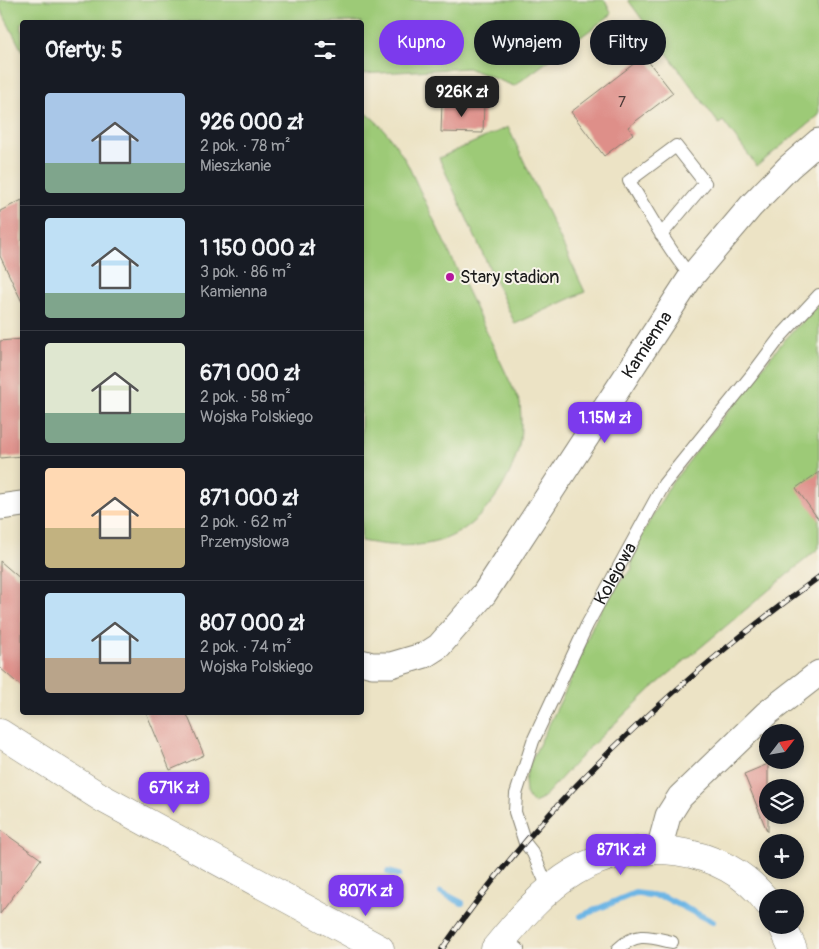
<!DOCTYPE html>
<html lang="pl">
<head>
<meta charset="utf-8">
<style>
  body { margin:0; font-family:Pangolin,sans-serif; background:#20242c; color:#f1f3f6; height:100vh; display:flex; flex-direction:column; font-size:19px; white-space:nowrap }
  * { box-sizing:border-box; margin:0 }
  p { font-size:16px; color:#9ea1a6 }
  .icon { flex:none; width:28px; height:28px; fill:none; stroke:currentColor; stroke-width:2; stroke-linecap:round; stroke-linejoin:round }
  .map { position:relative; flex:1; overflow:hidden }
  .details { position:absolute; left:20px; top:20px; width:344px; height:695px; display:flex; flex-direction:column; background:#171b24; border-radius:5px; box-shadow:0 2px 8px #0003 }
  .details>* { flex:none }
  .hud { position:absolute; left:379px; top:20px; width:365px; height:45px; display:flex; gap:10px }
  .needle { width:32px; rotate:59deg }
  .buttons { position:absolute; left:759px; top:724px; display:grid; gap:10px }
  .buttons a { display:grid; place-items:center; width:45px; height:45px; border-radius:50%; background:#171b24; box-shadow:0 2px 8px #0003; font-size:25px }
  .price { position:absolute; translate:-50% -42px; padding:0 11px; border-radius:10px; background:#7c3aed; color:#fff; font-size:16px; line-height:32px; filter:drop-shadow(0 1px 2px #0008) }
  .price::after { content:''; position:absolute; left:50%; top:30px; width:15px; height:11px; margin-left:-8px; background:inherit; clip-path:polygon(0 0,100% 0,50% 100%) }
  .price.selected { background:#222; color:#fff }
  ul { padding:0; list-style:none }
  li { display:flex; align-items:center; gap:15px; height:125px; padding:0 25px }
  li+li { border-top:1px solid #363941 }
  li span { display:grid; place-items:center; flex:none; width:140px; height:100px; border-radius:5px; color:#555 }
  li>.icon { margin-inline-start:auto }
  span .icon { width:60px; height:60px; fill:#fffc; stroke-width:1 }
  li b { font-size:21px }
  h2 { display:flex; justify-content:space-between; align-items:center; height:60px; padding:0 25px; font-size:21px }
  .chip { padding:0 18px; border-radius:22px; background:#171b24; box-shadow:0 2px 8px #0003; font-size:18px; line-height:45px }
  .chip.selected { background:#7c3aed; color:#fff }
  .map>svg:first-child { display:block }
  .green { fill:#9dca77; stroke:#5c734a }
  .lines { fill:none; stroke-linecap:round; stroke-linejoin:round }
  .stream { stroke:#6db6e5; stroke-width:6 }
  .building { fill:#de8f89 }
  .lane-casing { stroke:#848070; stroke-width:14 }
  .street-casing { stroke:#848070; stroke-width:27 }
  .secondary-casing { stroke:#848070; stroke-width:29 }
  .lane { stroke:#fff; stroke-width:12 }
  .street { stroke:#fff; stroke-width:25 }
  .secondary { stroke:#fff; stroke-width:28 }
  .rail-casing { stroke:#1c1c1c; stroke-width:5.5 }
  .rail { stroke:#f7f3e8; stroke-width:4; stroke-dasharray:11; stroke-linecap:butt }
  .poi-dot { fill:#b5179e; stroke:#f7f3e8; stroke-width:2 }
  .labels { text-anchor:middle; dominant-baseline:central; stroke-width:4; stroke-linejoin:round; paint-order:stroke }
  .number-label { font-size:15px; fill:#4c3937 }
  .poi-label { font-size:18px; fill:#1c1c1c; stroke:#f7f3e8; text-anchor:start }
  .street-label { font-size:18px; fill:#1c1c1c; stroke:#f7f3e8 }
</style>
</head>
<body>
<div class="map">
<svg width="819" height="949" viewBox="0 0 819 949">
  <rect width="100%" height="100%" fill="#f7f3e8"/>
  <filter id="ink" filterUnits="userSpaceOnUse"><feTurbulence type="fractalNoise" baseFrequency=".02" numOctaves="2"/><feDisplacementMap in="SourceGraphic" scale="10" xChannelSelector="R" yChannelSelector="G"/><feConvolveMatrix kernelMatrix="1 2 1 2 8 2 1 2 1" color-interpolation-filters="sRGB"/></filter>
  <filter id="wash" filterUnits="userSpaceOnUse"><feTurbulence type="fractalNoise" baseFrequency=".0096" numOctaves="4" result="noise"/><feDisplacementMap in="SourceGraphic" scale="20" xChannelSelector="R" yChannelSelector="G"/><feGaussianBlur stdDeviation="1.12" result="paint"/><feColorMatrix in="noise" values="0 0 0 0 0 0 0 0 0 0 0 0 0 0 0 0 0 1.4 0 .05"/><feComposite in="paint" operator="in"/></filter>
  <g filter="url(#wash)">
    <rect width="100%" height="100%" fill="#ece3c5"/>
    <!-- green -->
    <path class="green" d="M0,0h605l7,14 -98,72 -46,-18 -107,6v-52h-339v29l-22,-43z
      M628,0h191v115l-62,51 -34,-45 -4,3z
      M361,109c22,16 32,31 46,54l113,240c1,13 2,29 -1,42 -8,37 -37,80 -74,94 -26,10 -57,7 -84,2z
      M508,127l77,165 -70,32 -76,-166z
      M819,303v245l-168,141 -64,61 -46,50 -7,3 -4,-3 -4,-7 -1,-13 4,-15 38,-77 26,-63 17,-33 22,-23 -1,-15 40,-70 110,-140z"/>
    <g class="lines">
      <!-- stream -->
      <path class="stream" d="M388,872l11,3
        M441,892l21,11
        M581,916l54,-23 29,4 49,25"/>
    </g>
    <g id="blocks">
      <!-- building -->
      <path class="building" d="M644,56l29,37 -45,34 5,7 -29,22 -33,-44z
        M442,102l42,1 -1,30 -42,-1z
        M22,200v102l-22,-46v-45z
        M22,339v117l-22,2v-117z
        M819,472v48l-23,-32z
        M0,561l22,19v107l-22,-19z
        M146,712h40l18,43 -34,15z
        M768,764v67h-1l-23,-57z
        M0,830l41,29 -41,55z"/>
    </g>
  </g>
  <g filter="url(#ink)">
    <use href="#blocks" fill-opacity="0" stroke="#848070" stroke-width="1"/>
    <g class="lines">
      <!-- lane casing -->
      <g class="lane-casing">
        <g id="lane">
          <path d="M661,235l44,-52 -29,-37 -47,35c20,33 38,66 62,96"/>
          <path id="s1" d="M549,890l-16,-37 -8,-10 -10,-31 1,-18 17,-53 54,-116 77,-141 87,-108 30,-40 38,-41"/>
          <path d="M503,939l15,10"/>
          <path d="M618,949c19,-18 32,-12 54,-7"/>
        </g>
      </g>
      <!-- street casing -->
      <g class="street-casing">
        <g id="street">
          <path d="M0,507l22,-3"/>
          <path id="s2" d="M361,662l11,3h19l34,-10 14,-9 45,-52 207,-317 60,-71 38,-39 30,-26"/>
          <path d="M659,849l9,-33 12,-19 86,-83 53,-41"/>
        </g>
      </g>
      <!-- secondary casing -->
      <g class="secondary-casing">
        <path id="secondary" d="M0,733l102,65 278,151
          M782,925l11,24
          M495,949c23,-28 47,-58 79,-77 59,-37 151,-28 194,31"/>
      </g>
      <!-- lane -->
      <use href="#lane" class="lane"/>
      <!-- street -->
      <use href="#street" class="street"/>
      <!-- secondary -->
      <use href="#secondary" class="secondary"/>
      <!-- rail casing -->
      <g class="rail-casing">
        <path id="rail" d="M442,949c101,-146 234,-269 377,-372"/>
      </g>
      <!-- rail -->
      <use href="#rail" class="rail"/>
    </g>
  </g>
  <!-- markers -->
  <circle class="poi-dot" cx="450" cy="277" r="5"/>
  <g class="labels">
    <!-- number labels -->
    <g class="number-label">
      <text x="622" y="102">7</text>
    </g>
    <!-- poi labels -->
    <g class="poi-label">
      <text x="460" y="277">Stary stadion</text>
    </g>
    <!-- street labels -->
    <g class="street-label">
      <text stroke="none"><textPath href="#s2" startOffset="449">Kamienna</textPath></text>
      <text stroke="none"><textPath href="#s1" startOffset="346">Kolejowa</textPath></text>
    </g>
  </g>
</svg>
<div class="buttons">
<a><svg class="needle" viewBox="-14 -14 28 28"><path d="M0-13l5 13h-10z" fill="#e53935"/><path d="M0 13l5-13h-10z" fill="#9ea1a6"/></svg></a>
<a><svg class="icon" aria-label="layers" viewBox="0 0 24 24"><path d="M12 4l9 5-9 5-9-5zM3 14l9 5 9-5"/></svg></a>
<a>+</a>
<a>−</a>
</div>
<b class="price selected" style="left:462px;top:118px">926K zł</b>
<b class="price" style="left:605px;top:444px">1.15M zł</b>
<b class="price" style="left:174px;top:814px">671K zł</b>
<b class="price" style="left:621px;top:876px">871K zł</b>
<b class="price" style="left:366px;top:917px">807K zł</b>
<div class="hud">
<a class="chip selected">Kupno</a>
<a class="chip">Wynajem</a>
<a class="chip">Filtry</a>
</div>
<section class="details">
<h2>Oferty: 5<svg class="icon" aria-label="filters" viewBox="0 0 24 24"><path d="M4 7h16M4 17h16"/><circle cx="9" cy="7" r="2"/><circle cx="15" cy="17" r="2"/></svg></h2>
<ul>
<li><span style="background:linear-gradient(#a9c7e8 70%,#7fa58c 0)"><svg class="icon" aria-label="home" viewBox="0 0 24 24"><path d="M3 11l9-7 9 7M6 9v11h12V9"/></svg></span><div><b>926 000 zł</b><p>2 pok. · 78 m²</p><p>Mieszkanie</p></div></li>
<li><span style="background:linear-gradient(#bfe0f5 75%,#7fa58c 0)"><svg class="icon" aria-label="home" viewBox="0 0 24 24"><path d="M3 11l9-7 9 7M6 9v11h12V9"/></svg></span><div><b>1 150 000 zł</b><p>3 pok. · 86 m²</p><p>Kamienna</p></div></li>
<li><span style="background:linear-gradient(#dfe7d0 70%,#7fa58c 0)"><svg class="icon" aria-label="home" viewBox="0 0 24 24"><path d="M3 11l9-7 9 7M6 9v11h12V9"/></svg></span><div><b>671 000 zł</b><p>2 pok. · 58 m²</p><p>Wojska Polskiego</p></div></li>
<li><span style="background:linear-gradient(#ffd9b3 60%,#c2b280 0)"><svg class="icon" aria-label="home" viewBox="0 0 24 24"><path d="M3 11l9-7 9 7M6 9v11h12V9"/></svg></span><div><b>871 000 zł</b><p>2 pok. · 62 m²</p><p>Przemysłowa</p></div></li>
<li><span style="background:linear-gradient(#bfe0f5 65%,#b9a48a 0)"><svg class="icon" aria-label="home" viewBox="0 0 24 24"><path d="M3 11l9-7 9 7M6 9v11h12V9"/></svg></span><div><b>807 000 zł</b><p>2 pok. · 74 m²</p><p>Wojska Polskiego</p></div></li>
</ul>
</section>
</div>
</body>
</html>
